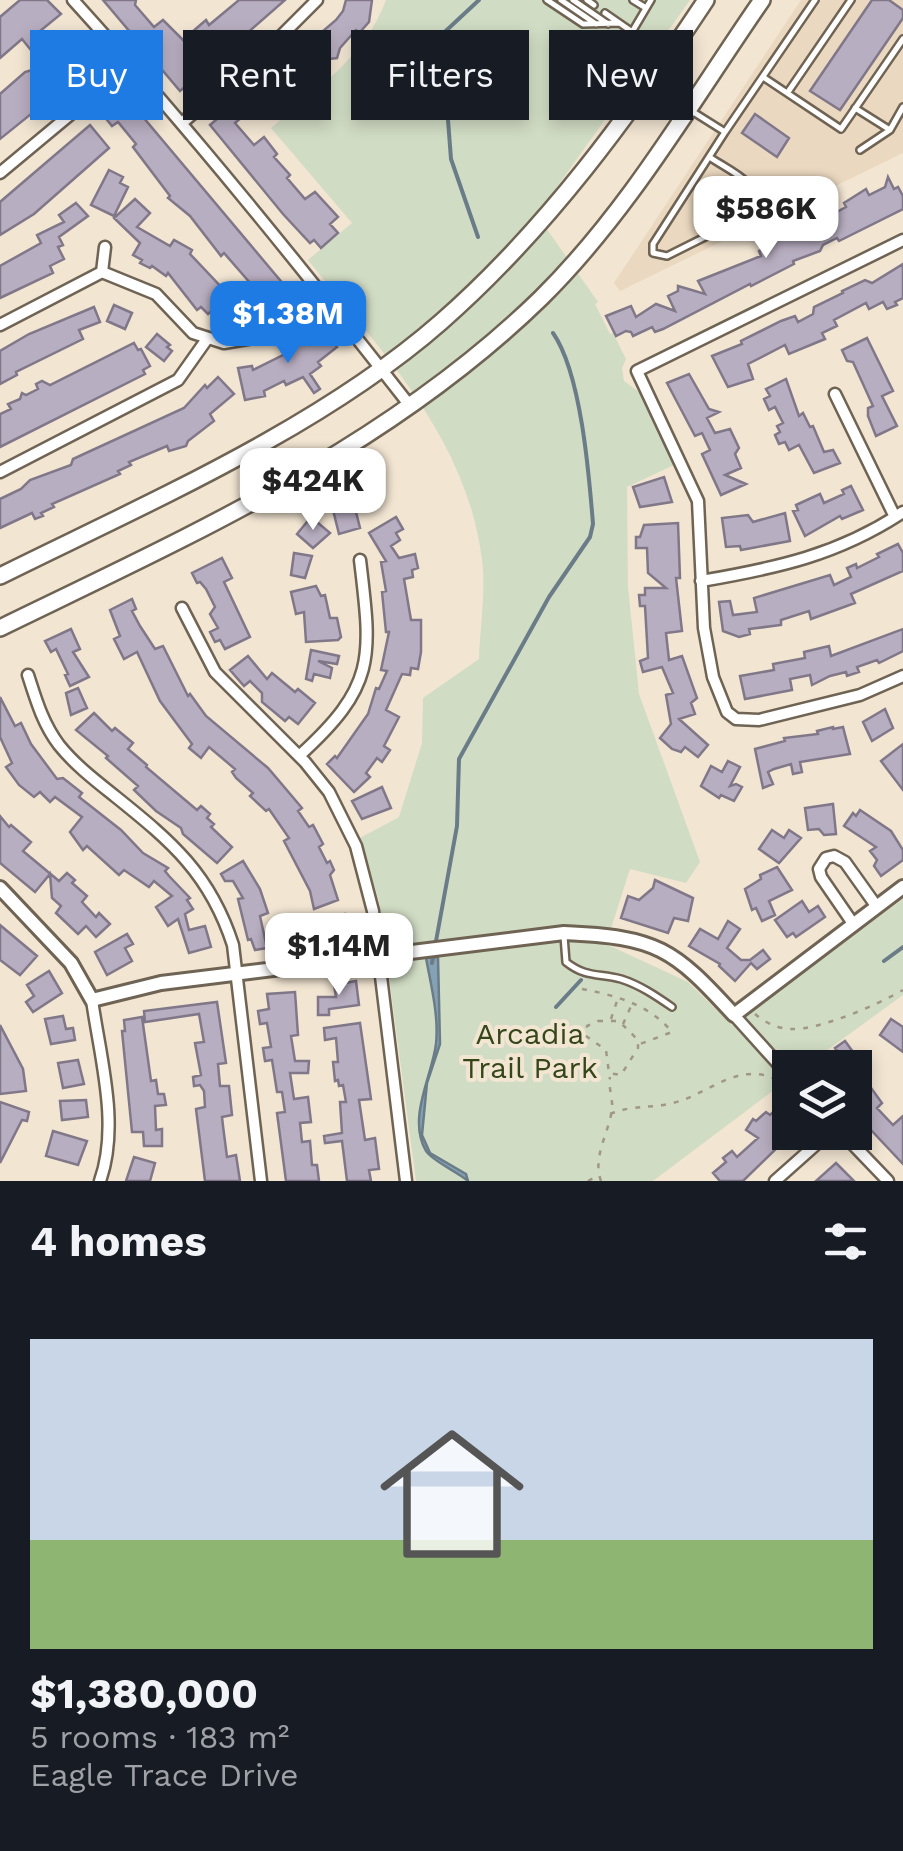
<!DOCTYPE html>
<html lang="en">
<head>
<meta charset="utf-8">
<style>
  body { margin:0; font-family:"Work Sans",sans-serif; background:#20242c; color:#f1f3f6; height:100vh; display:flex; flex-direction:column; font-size:38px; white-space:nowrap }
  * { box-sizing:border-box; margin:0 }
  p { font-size:32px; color:#9ea1a6 }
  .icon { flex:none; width:55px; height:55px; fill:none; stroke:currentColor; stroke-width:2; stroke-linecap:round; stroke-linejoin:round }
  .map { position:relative; height:1181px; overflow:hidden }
  .sheet { display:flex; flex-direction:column; background:#171b24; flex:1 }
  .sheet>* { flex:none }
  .hud { position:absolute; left:30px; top:30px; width:845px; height:90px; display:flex; gap:20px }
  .tools { position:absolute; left:772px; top:1050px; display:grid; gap:20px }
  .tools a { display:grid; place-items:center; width:100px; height:100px; border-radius:0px; background:#171b24; box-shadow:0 5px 15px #0003; font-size:50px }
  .price { position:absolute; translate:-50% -85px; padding:0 22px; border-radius:20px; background:#fff; color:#222; font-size:32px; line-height:65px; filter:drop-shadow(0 2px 5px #0008) }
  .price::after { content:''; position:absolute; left:50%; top:60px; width:30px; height:22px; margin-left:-15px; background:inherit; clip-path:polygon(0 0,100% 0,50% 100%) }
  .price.selected { background:#1f7be4; color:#fff }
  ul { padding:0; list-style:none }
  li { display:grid; align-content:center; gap:20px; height:530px; padding:0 30px }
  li+li { border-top:2px solid #363941 }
  li span { display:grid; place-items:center; height:310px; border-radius:0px; color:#555 }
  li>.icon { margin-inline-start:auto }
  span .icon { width:180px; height:180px; fill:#fffc; stroke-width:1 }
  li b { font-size:42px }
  h2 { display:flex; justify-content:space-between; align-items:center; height:120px; padding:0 30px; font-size:42px }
  .chip { padding:0 35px; border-radius:0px; background:#171b24; box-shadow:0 5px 15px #0003; font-size:35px; line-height:90px }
  .chip.selected { background:#1f7be4; color:#fff }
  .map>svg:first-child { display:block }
  .built { fill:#ebd8c0 }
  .green { fill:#d1dcc4 }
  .water { fill:#85a2b5; stroke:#6a7c88; stroke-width:2.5 }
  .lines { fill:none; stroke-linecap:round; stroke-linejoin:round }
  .stream { stroke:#6a7c88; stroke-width:4 }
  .building { fill:#b8aec1; stroke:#807789; stroke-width:2.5 }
  .service-casing { stroke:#6f6353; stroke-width:10 }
  .minor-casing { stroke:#6f6353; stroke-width:15 }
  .tertiary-casing { stroke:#6f6353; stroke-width:18 }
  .primary-casing { stroke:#6f6353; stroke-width:20 }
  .path { stroke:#a09788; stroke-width:2.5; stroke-dasharray:5 8; stroke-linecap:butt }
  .service { stroke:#fff; stroke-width:5 }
  .minor { stroke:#fff; stroke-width:10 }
  .tertiary { stroke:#fff; stroke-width:12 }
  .primary { stroke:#fff; stroke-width:15 }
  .labels { text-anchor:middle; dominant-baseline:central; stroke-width:8; stroke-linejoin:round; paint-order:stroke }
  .park-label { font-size:30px; fill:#35471a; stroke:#f2e5d2 }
</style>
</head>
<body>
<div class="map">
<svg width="903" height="1181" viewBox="0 0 903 1181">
  <rect width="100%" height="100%" fill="#f2e5d2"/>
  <!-- built -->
  <path class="built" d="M801,0h102v153l-283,138 -6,-8z"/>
  <!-- green -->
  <path class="green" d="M386,0h304l-153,215 61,87 -3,2 15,30 3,-1 13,26 -4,9 2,13 15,11 35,73 -47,22 1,100 11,107 61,168 -14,21 -56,-14 -24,75 82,38 44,43 171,-126v96l-99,72 -14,1v10l-137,103h-237l-37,-280 -19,-63 39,-21 23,-74 1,-45 56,-39c1,-32 7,-67 3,-99 -15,-122 -100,-208 -174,-300l44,-37 -81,-95c44,-38 94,-71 115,-128z"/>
  <!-- water -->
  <path class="water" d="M438,957l2,87 -13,39 -5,52 8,18 36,21 2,7c-9,-8 -37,-21 -42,-30 -19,-33 6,-74 10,-107 3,-28 -5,-59 -10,-86z"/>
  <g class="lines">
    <!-- stream -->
    <path class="stream" d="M478,237l-27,-78 -3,-39 -18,-56 5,-23 44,-41
      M884,961l19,-14
      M432,963l25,-137 2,-67 90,-162 41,-60 3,-13c-4,-50 -12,-151 -40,-191
      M556,1007l25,-27"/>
  </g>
  <!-- building -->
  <path class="building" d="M20,0h27l14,14 -27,22 4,5 -8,8 -8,-10 -22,19v-41z
    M103,0h33l-1,5 19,22 9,-7 20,20 23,-20 3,5 30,-25h46l-64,56 -3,-4 -3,2 -12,-13 -12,11 15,17 -26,22z
    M346,0h26l-3,22 -9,10 -4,-2 -16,18 -3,10 -8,1 -9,8 -18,-18 34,-29 7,-9z
    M872,0h17l14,10v8l-63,92 -30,-19z
    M77,34l21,26 -98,79v-45l25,-22 7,-2 2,2z
    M116,95l6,7 5,-4 163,194 -32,23 -11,-16 1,21 -25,1 -1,-19 -14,12 -7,-7 -4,3 -29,-37 -2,3 -14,-10 -2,2 -10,-5 2,-3 -9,-5 7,-12 -26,-25 21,-19 15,14 -13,14 33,19 4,-6 18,10 -2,4 37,39h12l12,-9 -27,-31 -3,3 -31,-40 -22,-18 2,-2 -37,-49 3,-3 -18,-22 -6,4 -13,-16z
    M238,101l10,11 -13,11 19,22 10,-8 13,17 -3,3 16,18 -3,3 18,21 10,-7 23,25 -8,7 8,9 -17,15 -7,-8 -4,3 -27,-29 -73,-89z
    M755,114l34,24 -12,19 -35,-24z
    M90,125l19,23 -75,66 -34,21v-33z
    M109,170l14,7 -3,6 8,4 -14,29 -23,-11z
    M888,177l6,12 4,-2 5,9v13l-64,32 -2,-3 -14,7 -3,6 -27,10 1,3 -43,22 -1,-2 -87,45 -8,3 -3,-5 -19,9 -2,-4 -5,-1 -10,5 -10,-20 25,-10 5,11 20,-13 19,7 -7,-15 10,-5v-5l27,8 -7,-13 63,-25 -2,-5 12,-6 -3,-6 11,-6 2,5 29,-12 36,-19 -2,-4 22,-14 3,6 16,-8z
    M76,203l12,13 -29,21 4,8 -5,2 6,12 -14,7 3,7 -53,25v-32l41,-23 -4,-8 27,-13 -5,-7z
    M903,264v34l-8,4 2,3 -10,4 -4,-7 -14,7 -3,-6 -32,17 3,6 -15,7 3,6 -36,15 -4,-9 -37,19 5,15 -25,8 -16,-31 30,-12 -1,-3 40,-20 14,-5 3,6 15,-8 1,-7 29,-14 -1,-2 23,-11 7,3z
    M114,305l18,8 -7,16 -18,-8z
    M94,307l6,15 -21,8 4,9 -67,33 1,3 -17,9v-33l29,-17z
    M321,326l16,21 -19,15 3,4 -11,8 10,15 -6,4 -11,-16 -17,8 -2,-4 -20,10 1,5 -20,4 -7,-32 14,-2 1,4 30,-15z
    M157,334l13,11 -3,2 5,4 -8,10 -18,-14z
    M867,338l26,53 -11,5 15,30 -21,10 -8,-20v-8l5,-2 -20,-44 -6,-1 -5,-11z
    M134,343l4,7 3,-1 9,17 -7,4 2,4 -145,73v-33l11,-5 -3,-5 12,-5 2,-6 4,2 12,-6 -2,-5 6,-3 8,4z
    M689,374l20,35 10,3 -12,6 8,15 15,-4 9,19 -4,6 6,14 -16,7 21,9 -25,11 -19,-41 8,-4 -8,-17 -7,3 -28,-53z
    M218,377l16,17 -24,20 4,7 -26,20 -2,5 -17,5 -2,-5 -38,16 2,3 -13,6 2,3 -68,30 2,3 -13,6 2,3 -8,3 -3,-6 -32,15v-29l21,-10 9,-9 41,-15 2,-6 111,-51 21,-23 2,3z
    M786,379l13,37 4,-3 7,14 3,-1 11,26 9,-2 7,13 -26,10 -15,-28 -10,5 -4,-8 -6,2 -4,-9 5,-3 -3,-6 6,-3 -8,-16 -6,3 -5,-11 6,-3 -4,-7z
    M664,477l8,25 -32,5 -7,-20z
    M851,486l12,24 -21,9 -2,-3 -35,20 -12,-25 5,-1 -2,-5 24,-11 4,9 20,-9 -2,-4z
    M352,496l8,32 -21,6 -8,-32z
    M785,513l5,28 -49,9 -1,-4 -14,1 -4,-29 26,-3 5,7z
    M311,517l19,16 -17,15 -16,-14z
    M396,517l7,12 -7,4 4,7 -9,6 8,12 16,-4 3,14 -6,2 1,7 -9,2 7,41h10v32l-3,17 -7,-1 -1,7 -8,-1 -16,36 13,7 -15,29 6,4 -8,12 -5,-4 -11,15 4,4 -16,15 -27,-28 8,-8 2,2 31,-44 8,-26 3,1 8,-18 -6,-1 8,-38h-3l-4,-40 4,-1 -5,-29 5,-1 -17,-28z
    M678,523l2,55h-4l6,53 -16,2 3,27 13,-4 15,42 -6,5 4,11 -16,5 29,26 -10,12 -13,-10 -4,5 -9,-3 -12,-11 11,-14 -5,-29 7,-2 -11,-26 -19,5 -3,-11 8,-3 -3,-52h-5l-1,-11h6v-7h21l-18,-15 -1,-25h-11v-11h4l4,-12z
    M898,544l5,9v18l-52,23 4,9 -44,16 -2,-8 -28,9v5l-32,4 1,5 -11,3 -16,-6 -4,-29 11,-1 3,14 24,-3 -3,-14 76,-23 4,10 17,-8 -4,-9 9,-4 1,4 22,-11 -2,-3z
    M294,553l18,3 -7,22 -14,-3z
    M222,558l10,20 -8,4 26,55 -25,12 -5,-9 -5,2 -5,-10 8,-4 -8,-14 5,-7 -9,-18 -6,-7 -3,1 -5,-10z
    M316,586l5,10 4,-1 5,23h7l4,19 -3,3 -32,2 -2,-30 -8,2 -5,-22z
    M132,599l4,10 -4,2 8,15 15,23 8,-3 25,50 2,-2 16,22 62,52 34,40 -4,3 11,16 4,-2 10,19 -4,3 8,16 3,-2 4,9 -4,5 8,25 -24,9 -4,-18 -26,-50 5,-3 -20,-29 -3,2 -16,-15 3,-3 -17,-15 -4,-6 3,-3 -26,-22 -8,11 -12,-10 3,-4 -32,-43 -23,-49 -13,7 -10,-20 6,-3 -10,-26z
    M71,629l9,20 -7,3 16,25 -19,9 -5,-11 3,-1 -12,-25 -5,3 -6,-11z
    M903,629v22l-24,12 -2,-3 -20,7 2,5 -12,4 -1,-4 -16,4 -18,9 -2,-10 -20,4 2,11 -47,9 -5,-23 34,-6 -1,-6 32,-6 -1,-6 25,-6 2,10z
    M311,650l28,6 -2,8 -19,-3 14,7 -2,10 -16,-4 -2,7 -6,-2z
    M248,656l19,23 5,-6 23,19 3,-3 17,14 -17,21 -9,-7 -4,4 -23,-19v-9l-12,-12 -6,5 -14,-16z
    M78,688l9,20 -16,7 -5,-22z
    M0,697l15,29 6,-3 10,21 26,35 6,-1 19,15 -3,4 42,33 22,23 25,15 -3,3 4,5 21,22 -3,2 6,9 -8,5 4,16 16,-4 6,21 -22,6 -11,-34 -10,7 -12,-19 16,-11 -18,-15 -5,6 -25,-17 -5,5 -32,-29 -4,4 -13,-18 12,-15 -27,-20 -5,5 -10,-10 -6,5 -15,-12 -13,-18 6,-4 -12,-26z
    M885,709l8,19 -21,13 -9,-19z
    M94,713l18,18 3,-3 18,15 -5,6 19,16 -1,2 51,43 4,-4 9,8 -3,4 7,6 -3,3 21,20 -15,16 -34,-29 -2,-6 -25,-17 -22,-21 4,-4 -32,-28 2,-2 -32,-26z
    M833,727v2l10,-2 7,27 -50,8 2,10 -9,2 -2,-10 -17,5 -6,3 5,12 -10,4 -8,-39 30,-8 -1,-3 34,-4 -1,-3z
    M903,744v46l-22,-29z
    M728,761l12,6 -10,19 6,-2 6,3 -8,14 -13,-6 -2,3 -18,-12 10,-20 11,6z
    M382,787l9,21 -29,11 -10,-18z
    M833,804l3,30 -12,1 -5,-6 -11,1 -3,-22z
    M860,810l31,21 12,19v10l-22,16 -7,-10 3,-6 -7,-9 6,-4 -32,-21 9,-13 3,3z
    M0,816l9,11 2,-2 20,17 -8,9 36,30 8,-8 8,7 -3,3 15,13 -5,6 14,15 3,-4 11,11 -14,13 -10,-11 -8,8 -22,-21 5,-7 -9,-8 -2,-24 -15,18 -35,-29z
    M772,830l12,8 5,-8 12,8 -22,25 -20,-14z
    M243,861l17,28 8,24 -8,3 7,32 -12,2 -4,-11 -3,1 -10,-41 5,-1 -10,-17h-8l-4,-7z
    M777,867l15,23 -23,11 6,14 -13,6 -6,-13 -4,2 -7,-21 16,-10 -1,-4z
    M655,880l38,18 -5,23 -14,-3 -6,15 -47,-15 7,-22 11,4 14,-12z
    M802,901l7,11 9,-6 7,11 -29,20 -3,-4 -6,4 -12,-17z
    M345,914l3,11 -4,1 -2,9 -19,6 -4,-21z
    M728,921l12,8 -13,19 14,12h9l13,-10 7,9 -13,10 -6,-6 -16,18 -16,-15 1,-2 -31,-18 11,-17 18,10z
    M0,925l37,31 -17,19 -20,-15z
    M127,934l6,10 -8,4 7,13 -25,14 -12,-23z
    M49,971l13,22 -29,19 -7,-10 8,-6 -7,-11z
    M356,981l3,24 -30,4v6h-11v-18h18l-2,-12z
    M295,992l3,43 -7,1 4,25h14l-1,12h-18l4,26 14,-2 3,25 -11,1 2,19 8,-1 2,24h5l2,16h-33l-9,-68 8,-1 -3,-20h-5l-5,-32 -7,1 -2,-13 8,-1 -4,-24 -7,1 -2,-13 11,-2 -2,-15z
    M217,1002l9,61 -8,1 2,22h9l3,29 -10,2 1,9 4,31 9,-2 4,26h-35l-9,-72 9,-2 -1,-16 -4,-6 -6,1 -1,-9 8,-2 -6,-32 9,-1 -5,-28 -54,8 -1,-11z
    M63,1016l3,13 7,-1 2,12 -24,4 -6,-25z
    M142,1017l9,64 5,-1 2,14h6l2,11 -11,1 1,24 6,-1v17h-18l-1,-14h-11l-10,-101h3l-1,-11z
    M891,1019l12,8v25l-23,-17z
    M360,1023l11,76 -12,1 6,40 10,-2 4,31 -10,1 2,11h-24l-5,-40 -17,2 -1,-7 18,-3 -2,-31h6l-3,-17 -4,1 -1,-6 -3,1 -2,-19h5l-2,-24 -11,2 -1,-12z
    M0,1025l23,44 3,22 -26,3z
    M845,1041l11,15 -16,12h-11l12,-12 -6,-8z
    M78,1060l6,24 -21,4 -5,-25z
    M866,1081l16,22 -5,5 16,17 10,-9v48l-48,-51 6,-6 -6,-7v-9z
    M86,1100l2,17 -26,3 -2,-19z
    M0,1102l29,10 -2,9 -5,-1 -22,43z
    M783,1103l7,8v21h7l-13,12 -1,-2 -40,39h-23l-7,-8 13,-11 -3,-4 9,-7 5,6 21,-19 -12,-8 7,-11 3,2 10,-9 4,3z
    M53,1131l34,10 -9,24 -32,-9z
    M134,1157l21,6 -5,18h-24z
    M836,1163l18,18h-38z"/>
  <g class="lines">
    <!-- service casing -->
    <g class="service-casing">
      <path id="service" d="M547,0l36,24 36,-1
        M561,0l35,24
        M573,0l35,24
        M587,0l7,5
        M633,0l13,8
        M605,13l26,18
        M763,77l78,52 62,-90
        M645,82l-29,-23 35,-59
        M788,92l63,-92
        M855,108l35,22
        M690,110l35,22 90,-132
        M860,150l30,-20 13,-23
        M711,158c19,13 47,23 46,49l-6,7 -84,42 -14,-3v-9l72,-112
        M564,936l2,26c20,16 33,11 55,17 19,6 35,17 51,28"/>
    </g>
    <!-- minor casing -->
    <g class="minor-casing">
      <path id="minor" d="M73,0c119,131 229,268 338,407
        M182,123l96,-84 39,-39
        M0,173l131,-109
        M903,240l-266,131 61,130 6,127 9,49 14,35 9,7 23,1 101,-25 43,-19
        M102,272l3,-25
        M0,325l102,-53 54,22 37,39 31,10 41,-7 59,-43
        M835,394l60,123
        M0,472l178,-92 29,-41
        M701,581c76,-13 137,-26 202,-69
        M182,608l33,64 90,90 24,30 27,54 17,65 33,270
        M28,675c8,25 15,49 31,70 16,20 37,36 57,52 56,45 94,77 117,148l28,236
        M299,756c77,-70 73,-97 61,-196
        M854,925l-33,-48 -2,-8 7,-11 8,-2 11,6 32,45
        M92,1000c8,57 28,125 8,181
        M734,1015l56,62
        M841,1132l47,49
        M775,1181l55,-49"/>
    </g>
    <!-- tertiary casing -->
    <g class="tertiary-casing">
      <path id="tertiary" d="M0,888l71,75 21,37 69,-17 403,-50c93,4 109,15 170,82l169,-128"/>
    </g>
    <!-- primary casing -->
    <g class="primary-casing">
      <path id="primary" d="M648,84l40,25
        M0,576c145,-72 319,-147 441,-254 105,-92 188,-206 265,-322
        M0,628c191,-93 387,-180 541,-330 88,-87 151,-197 221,-298"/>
    </g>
    <!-- path -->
    <path class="path" d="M582,989c33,6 68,16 90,43l-32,12
      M755,1014c9,8 23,15 36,15 29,1 86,-24 112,-39
      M611,1019l7,-21
      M598,1021h21l19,19v8l-17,27 -12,-2 -3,-23 -20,-14 1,-10z
      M623,1024l9,-20
      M610,1114c25,-10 40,-5 63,-11 37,-9 66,-44 106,-22
      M588,1181l9,-5
      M601,1181c-9,-24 8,-48 11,-72 1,-12 -4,-21 -2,-32"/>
    <!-- service -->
    <use href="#service" class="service"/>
    <!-- minor -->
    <use href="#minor" class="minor"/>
    <!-- tertiary -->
    <use href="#tertiary" class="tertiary"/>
    <!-- primary -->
    <use href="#primary" class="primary"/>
  </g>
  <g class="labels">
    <!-- park labels -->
    <g class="park-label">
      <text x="530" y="1033">Arcadia<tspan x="530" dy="34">Trail Park</tspan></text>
    </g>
  </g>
</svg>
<div class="tools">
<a><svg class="icon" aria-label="layers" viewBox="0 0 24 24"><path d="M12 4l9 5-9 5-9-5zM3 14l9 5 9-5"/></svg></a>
</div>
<b class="price" style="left:766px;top:261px">$586K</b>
<b class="price selected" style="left:288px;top:366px">$1.38M</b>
<b class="price" style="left:313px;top:533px">$424K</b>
<b class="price" style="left:339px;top:998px">$1.14M</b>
<div class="hud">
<a class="chip selected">Buy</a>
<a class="chip">Rent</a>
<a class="chip">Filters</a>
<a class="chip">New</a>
</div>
</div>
<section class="sheet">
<h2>4 homes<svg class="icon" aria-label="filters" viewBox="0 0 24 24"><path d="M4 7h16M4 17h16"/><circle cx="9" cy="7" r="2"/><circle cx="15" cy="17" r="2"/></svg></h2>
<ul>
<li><span style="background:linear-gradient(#c9d6e8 65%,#8fb573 0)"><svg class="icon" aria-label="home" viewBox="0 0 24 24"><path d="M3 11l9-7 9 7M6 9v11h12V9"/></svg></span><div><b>$1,380,000</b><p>5 rooms · 183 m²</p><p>Eagle Trace Drive</p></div></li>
</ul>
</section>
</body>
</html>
